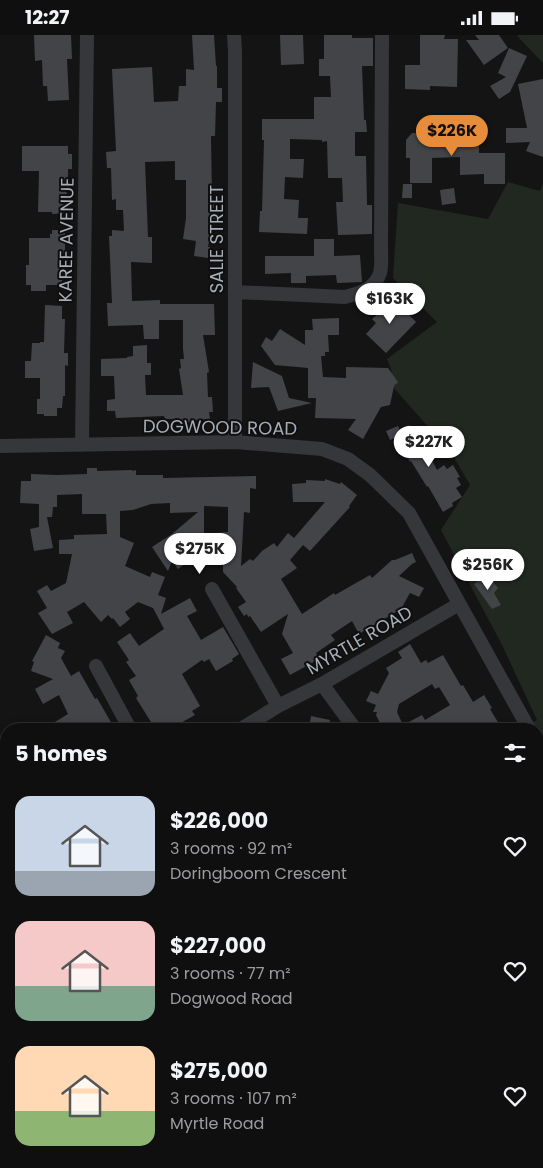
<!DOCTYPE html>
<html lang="en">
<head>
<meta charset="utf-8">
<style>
  body { margin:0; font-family:Poppins,sans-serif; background:#1d1d1e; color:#f1f3f6; height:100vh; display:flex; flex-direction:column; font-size:19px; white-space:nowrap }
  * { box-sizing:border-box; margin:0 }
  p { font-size:16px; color:#9b9c9f }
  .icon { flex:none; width:28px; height:28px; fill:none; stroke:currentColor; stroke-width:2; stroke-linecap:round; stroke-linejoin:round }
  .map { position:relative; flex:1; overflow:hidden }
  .sheet { position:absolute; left:0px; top:688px; width:544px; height:446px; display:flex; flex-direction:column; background:#0f0f10; border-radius:20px 20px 0 0; box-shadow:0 2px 8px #0003,0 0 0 1px #2f2f30 }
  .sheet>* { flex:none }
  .price { position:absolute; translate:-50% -42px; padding:0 11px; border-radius:18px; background:#fff; color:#222; font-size:16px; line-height:32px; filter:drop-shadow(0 1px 2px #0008) }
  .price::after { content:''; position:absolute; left:50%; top:30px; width:15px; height:11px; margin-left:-8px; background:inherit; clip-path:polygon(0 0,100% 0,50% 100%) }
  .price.on { background:#e68c3a; color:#111 }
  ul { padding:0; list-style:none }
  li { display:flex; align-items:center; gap:15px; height:125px; padding:0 15px }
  li span { display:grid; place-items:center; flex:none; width:140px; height:100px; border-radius:15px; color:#555 }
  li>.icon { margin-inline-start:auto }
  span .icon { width:60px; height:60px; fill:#fffc; stroke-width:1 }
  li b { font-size:21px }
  h2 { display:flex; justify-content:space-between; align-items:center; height:60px; padding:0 15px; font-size:21px }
  .status { display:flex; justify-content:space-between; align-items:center; height:35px; padding:0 25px; background:#0f0f10; direction:ltr }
  .status svg { height:14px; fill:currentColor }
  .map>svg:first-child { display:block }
  .green { fill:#202820 }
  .building { fill:#434448; fill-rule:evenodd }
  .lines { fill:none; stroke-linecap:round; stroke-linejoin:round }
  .minor { stroke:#35373a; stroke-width:14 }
  .labels { text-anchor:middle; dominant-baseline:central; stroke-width:4; stroke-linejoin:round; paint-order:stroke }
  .street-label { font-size:18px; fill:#a6adb5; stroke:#0f0f10 }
</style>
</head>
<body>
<div class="status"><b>12:27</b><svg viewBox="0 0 49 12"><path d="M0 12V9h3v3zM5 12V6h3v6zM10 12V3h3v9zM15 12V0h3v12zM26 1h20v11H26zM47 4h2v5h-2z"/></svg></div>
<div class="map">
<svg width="543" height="1133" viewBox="0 0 543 1133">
  <rect width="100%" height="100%" fill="#141415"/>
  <!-- green -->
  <path class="green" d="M517,0h26v28l-23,-24z
    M508,147l32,9 3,-8v985h-85l-6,-5h86v-434h-16l15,-9 -35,-75 -61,-115 29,-45 -18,-31 -59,-67 -2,-18 -4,-10 50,-37 -44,-44 5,-75 90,16z"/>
  <!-- building -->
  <path class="building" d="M34,0h37l1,24h-5l2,41 -21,1 -1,-15h-4l-1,-26 -7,1z
    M192,0h22l2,31h1v22h5v14h-6l-1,34h-4l1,63h2l1,21h-2l-5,27h2l-2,11 -14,-2 2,-15 -13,-2 3,-21v-38h-11v-19l-30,1 3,75h4v26l-21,-1 1,39 28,-1v4h54l1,31h-12l6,37 -2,1 1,24h4l1,15h-4l1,7 -14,1v3h-22v-4h-9l-1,-3 -48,2 -1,-7h-8v-11l8,-1 -1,-23h-13v-17l26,-1v-1l6,-1v-10l14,-1v18h4v12h-6l1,20h37l-4,-26 2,-1 -1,-9h4l-1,-10v-29h-24v19h-15l-1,-14 -35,1 -1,-23h5l-3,-67h3v-6l12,1 -1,-21h-7v-11l-4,1 -1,-32h-4l-1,-16 10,-1 -4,-82 40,-2 2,35 24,-1 1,-15h7v-17l8,1z
    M280,0h23l1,29 -23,1z
    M324,0h28v3h21v28h-11l2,54h2l1,12h-12v24h11l1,49h5v29l-34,1 -2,-33h7l-1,-24h-14l-1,-37 -5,1v-2l-32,-1v20h14l-1,19 -18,-1 -1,22 15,1 -1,18h10l-1,16 -48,-2 1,-21h2l2,-71h-2v-21h52v-22h17l-1,-21h-11v-17h5z
    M420,0h25l-1,4h14l-1,48 -27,-1v4l-25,-1v-24h15z
    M475,0h24l9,13 -24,17 -18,-25h13z
    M509,13l18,8 -17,36 -11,7 -9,-13 16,-9 -8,-4z
    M543,44v78l-17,-6 4,-9 -24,1v-15h21l-9,-44z
    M457,96l1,12 21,-1v11h26v31h-21v-10l-24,1v-18l-28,1v25h-22v-25h-4v-18l6,-7z
    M22,111h46v8h4v15h-4v8h-1l-1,36 -14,1v-2h-14l1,-41h-17z
    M403,149h9v14h-10z
    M454,153l2,15 -14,2 -2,-15z
    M52,195h13v27h-3v28h-16v6h-15v-6h-5v-20h3v-27h21v-4h2z
    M314,204h20v17l26,-1 2,27 -25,1 -1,-8 -30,1v7h-15v-10l-26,1v-18h49z
    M382,264l6,6 5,-6 23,23 -30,31 -20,-19 10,-11 -4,-4 6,-5 -6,-5z
    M45,270l17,1v13h3l-1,34h4v13l-3,-1v31h-2l-1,12h-5v8h-13v-2h-7v-15h3v-21h-15v-17h6l1,-18h8v-1h4z
    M339,283v17h-11l1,17h-4v4h-4l2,21 23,1v-11l42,1 10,14 -4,4 -4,19 -9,2 -18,32 -15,-9 8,-11 -41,-1 1,-20h-8v-30l-33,-3 -14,-19 5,-9 6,4 8,-12 25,16v-15h8l-1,-11z
    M253,327l29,14 7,22 23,5 -34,8 -9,-24 -18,1z
    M409,390l6,12 4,-2 18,35 7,-5 3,4 6,-4 7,12 -3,1 4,7 -5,3 6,9 -10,6 1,3 -10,6 -15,-26 -1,1 -16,-26 -1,1 -13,-25 -7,3 -4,-9 12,-5 2,4z
    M87,433h10v3l35,-1v1l4,-1v5h27v3l93,-2v13l-6,-1v25l-6,-1 -3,54 9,-7 3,2 9,-10 12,-8 3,4 11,-14 6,5 31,-36h-32l-1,-18 14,-1v-3l19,1v-2l15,5 1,-2 16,13 -8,11 1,1 -40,44 -7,-6 -13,15 7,8 -16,11 21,35 32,-21 1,2 35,-20 2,3 20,-18h3l17,-7 4,9 -4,2 -13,12 25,12 -5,9 -9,-4 -9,16 -42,25 -7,-13 -21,14 4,5 -19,13 3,6 -29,16 -9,-16 12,-6 -11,-19 6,-20 -27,18 -11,-16 -2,1 -1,-3 -3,2 -6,-9 8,-5 -10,-14 1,-1 -14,-15v-8h-20l1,-14 -26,19 -6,-8 -4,10 -16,-24 20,-13 26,-22 -28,1v-10l-19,1 -18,6 -13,1v26l14,6 -9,23 25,11 2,-5 13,5 -7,18 8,3 -5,16 29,-16 7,13 -10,5 14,24 22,-13 16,27 -7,5 1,2 -17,10 -7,-12 -5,3 -2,-2 -20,14 18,32 -8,5 3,4 -25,14h-30l11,-7 -15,-24 2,-2 -9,-16 7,-4 -10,-14 3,-2 -12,-18 13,-9 9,13 25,-17 -11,-21 -15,-6 -13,10 5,7 -10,8 -7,-9 -1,1 -4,-4 -7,7 -17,-20 -17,10 6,11 -21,11 -14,-21 9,-5 -10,-17 10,-6 4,6 15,-8 6,-29h-13v-14l15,-1v-4l33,-1 -1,-20h-24v-20l-25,1v12h-4l-1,10h-5l6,31 -19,3 -4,-22 9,-2v-23l-19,-1 1,-22h10v-7l26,1 30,-1zM204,471l24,1v25l-24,2z
    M487,539l11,14 -4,5 7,12 -9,4 -18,-25z
    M46,600l14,8 -2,5 7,3 -4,7 10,18 8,-5 16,28 2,-1 15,26 -10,5h-43l-4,-7 13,-8 -9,-19 -16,9 -8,-15 18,-10 -22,-8 3,-9 -2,-1z
    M410,609l11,19 5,-3 2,3 15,-8 18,31 2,-1 10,17 11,-7 8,13 -2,1 12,20h-119l-7,-14 1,-3h-4l3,-7 -10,-4 5,-10 7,3 11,-21 -3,-5 16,-10 -4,-6zM432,649l3,5 4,-2 11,18 -25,15 -3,-5 -19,10 -6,-13 2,-8z
    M311,681l19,4 -2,9h-19z"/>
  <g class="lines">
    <!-- minor -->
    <path class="minor" d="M234,0l1,16v391
      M235,257l110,5c15,-4 30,-8 35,-24 2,-7 1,-17 1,-25l1,-213
      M82,410l5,-410
      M0,411l235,-4 87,7 26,10 22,16 39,38 120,216
      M212,554l66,117
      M96,631l34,63
      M322,649l33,45
      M241,694l37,-23 44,-22 137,-80
      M538,709l5,10
      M91,1128l6,5"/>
  </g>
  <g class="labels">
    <!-- street labels -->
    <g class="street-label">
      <text transform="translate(216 204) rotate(-90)">SALIE STREET</text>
      <text transform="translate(66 205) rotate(-89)">KAREE AVENUE</text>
      <text transform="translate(220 392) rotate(1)">DOGWOOD ROAD</text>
      <text transform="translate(359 605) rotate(-30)">MYRTLE ROAD</text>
    </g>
  </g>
</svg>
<b class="price on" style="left:452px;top:122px">$226K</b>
<b class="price" style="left:390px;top:290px">$163K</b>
<b class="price" style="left:429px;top:433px">$227K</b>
<b class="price" style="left:200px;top:540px">$275K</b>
<b class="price" style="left:488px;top:556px">$256K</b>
<section class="sheet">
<h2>5 homes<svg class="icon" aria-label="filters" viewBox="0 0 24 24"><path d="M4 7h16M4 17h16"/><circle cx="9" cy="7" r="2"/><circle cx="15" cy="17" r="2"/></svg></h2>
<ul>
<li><span style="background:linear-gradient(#c9d6e8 75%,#9aa5b1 0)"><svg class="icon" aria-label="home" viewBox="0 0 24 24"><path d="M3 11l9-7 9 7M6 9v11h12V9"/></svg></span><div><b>$226,000</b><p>3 rooms · 92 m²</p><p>Doringboom Crescent</p></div><svg class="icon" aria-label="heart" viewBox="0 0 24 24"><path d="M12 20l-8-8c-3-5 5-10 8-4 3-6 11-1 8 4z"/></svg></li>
<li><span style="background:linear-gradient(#f6c9c9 65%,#7fa58c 0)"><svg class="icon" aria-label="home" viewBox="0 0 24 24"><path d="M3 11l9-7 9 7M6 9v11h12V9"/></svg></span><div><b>$227,000</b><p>3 rooms · 77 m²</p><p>Dogwood Road</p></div><svg class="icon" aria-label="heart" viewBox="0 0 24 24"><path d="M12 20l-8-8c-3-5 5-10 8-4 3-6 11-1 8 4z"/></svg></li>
<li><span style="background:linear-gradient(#ffd9b3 65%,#8fb573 0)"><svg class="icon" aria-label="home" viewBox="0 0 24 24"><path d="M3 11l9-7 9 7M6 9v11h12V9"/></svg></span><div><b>$275,000</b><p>3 rooms · 107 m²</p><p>Myrtle Road</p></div><svg class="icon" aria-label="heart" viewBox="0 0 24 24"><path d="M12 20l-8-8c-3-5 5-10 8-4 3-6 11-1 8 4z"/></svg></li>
</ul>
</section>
</div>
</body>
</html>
